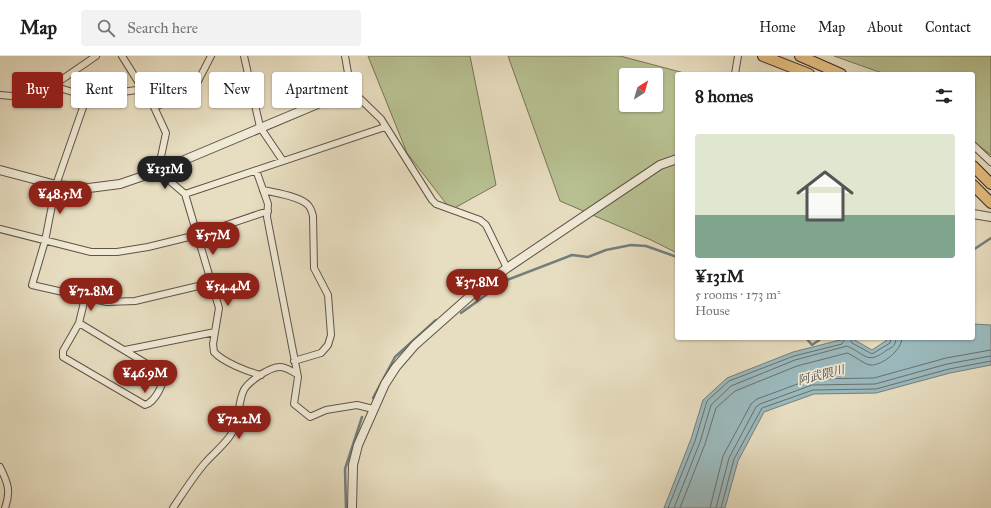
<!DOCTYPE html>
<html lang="en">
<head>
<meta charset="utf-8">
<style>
  body { margin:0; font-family:"IM FELL Great Primer","Noto Serif JP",serif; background:#f2f2f2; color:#202124; height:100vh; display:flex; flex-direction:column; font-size:15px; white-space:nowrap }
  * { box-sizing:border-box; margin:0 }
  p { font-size:13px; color:#757577 }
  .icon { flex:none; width:22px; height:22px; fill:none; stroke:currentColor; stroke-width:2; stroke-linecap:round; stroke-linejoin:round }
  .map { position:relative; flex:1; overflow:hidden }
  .panel { position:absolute; left:675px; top:16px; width:300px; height:268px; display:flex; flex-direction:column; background:#fff; border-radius:4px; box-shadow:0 1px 3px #0004 }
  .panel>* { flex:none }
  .top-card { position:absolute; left:12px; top:16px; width:380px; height:36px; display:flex; gap:8px }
  .needle { width:26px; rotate:37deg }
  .controls { position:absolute; left:619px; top:12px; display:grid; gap:8px }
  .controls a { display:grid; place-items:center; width:44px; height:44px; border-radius:4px; background:#fff; box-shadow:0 1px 3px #0004; font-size:20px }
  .price { position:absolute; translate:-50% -34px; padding:0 9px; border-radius:14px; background:#8f2418; color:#fff; font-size:13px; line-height:26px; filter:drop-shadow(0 1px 2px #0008) }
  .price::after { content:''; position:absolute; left:50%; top:24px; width:12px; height:9px; margin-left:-6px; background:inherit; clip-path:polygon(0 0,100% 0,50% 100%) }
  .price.active { background:#222; color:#fff }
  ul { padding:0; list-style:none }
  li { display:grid; align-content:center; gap:8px; height:212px; padding:0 20px }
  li+li { border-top:1px solid #e0e0e0 }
  li span { display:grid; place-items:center; height:124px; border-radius:4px; color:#555 }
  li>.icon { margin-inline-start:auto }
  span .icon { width:72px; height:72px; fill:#fffc; stroke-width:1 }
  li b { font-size:17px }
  h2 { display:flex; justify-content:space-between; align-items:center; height:48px; padding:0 20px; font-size:17px }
  .tag { padding:0 14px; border-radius:4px; background:#fff; box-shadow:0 1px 3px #0004; font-size:14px; line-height:36px }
  .tag.active { background:#8f2418; color:#fff }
  header { display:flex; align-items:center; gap:24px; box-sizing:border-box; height:56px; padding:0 20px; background:#fff; border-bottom:1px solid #e0e0e0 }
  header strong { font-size:19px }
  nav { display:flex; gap:22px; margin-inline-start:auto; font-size:14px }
  .search { width:280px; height:36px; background:#f2f2f2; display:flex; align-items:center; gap:10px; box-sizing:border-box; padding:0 14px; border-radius:4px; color:#757577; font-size:15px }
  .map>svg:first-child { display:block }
  .green { fill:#b7c091; stroke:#767458; fill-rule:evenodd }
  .water { fill:#9bb9bd; stroke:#727f7d }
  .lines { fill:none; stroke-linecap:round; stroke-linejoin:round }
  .shore { stroke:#68706e; stroke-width:1 }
  .stream { stroke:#727f7d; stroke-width:2.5 }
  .minor-casing { stroke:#615446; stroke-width:8 }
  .tertiary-casing { stroke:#615446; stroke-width:10 }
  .primary-casing { stroke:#34271e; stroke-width:12 }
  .minor { stroke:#efe9d6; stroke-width:6 }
  .tertiary { stroke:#efe9d6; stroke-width:8 }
  .primary { stroke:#e4be80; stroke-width:10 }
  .labels { text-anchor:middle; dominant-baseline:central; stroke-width:3.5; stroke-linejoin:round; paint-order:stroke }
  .water-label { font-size:12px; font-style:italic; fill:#4e4c46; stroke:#efe9d6 }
</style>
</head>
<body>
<header>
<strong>Map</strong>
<div class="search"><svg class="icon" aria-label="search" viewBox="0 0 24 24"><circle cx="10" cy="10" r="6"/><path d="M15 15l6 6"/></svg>Search here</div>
<nav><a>Home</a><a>Map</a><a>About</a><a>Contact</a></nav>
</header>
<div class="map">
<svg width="991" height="452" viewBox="0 0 991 452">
  <rect width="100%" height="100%" fill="#e7ddc0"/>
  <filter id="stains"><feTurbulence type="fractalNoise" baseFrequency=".005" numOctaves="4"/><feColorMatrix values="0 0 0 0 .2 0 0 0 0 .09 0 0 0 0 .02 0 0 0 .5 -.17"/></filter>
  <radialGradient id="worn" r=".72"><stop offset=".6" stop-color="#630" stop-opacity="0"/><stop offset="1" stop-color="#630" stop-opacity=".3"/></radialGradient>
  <!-- green -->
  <path class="green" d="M368,0h102l26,129 -45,25 -44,-57z
    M508,0h112l68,18h-11v179l-26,-13 -91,-39zM626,19h30v30h-30z
    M834,0h157v99l-18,-14v-67h-88z"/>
  <!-- water -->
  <path class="water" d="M973,268l18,1v40l-41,8 -74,20 -62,1 -50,18 -26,49 -13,47h-61l27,-69 12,-39 24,-22 66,-26 55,-14h3l21,12 18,-12h83z"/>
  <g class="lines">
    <!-- shore -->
    <path class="shore" d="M850,282l2,5 20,11 18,-11 1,-5
      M668,452l27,-67 12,-40 22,-20 65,-25 48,-12 3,-6
      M674,452l26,-66 11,-37 20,-19 64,-26 52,-14c20,9 20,19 40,4 6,-3 9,-5 9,-12
      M680,452l25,-64 11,-36 19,-17 62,-25 50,-13c8,3 15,10 23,12 12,1 32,-15 32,-27
      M710,452l13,-52 28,-52 6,-5 54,-20 63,-1 72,-20 45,-8
      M716,452l13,-50 27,-51 4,-3 52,-19 63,-1 72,-20 44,-8
      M721,452l13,-49 28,-51 51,-18 63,-1 73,-20 42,-8"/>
    <!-- stream -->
    <path class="stream" d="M973,194l18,-12
      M461,257l46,-33 65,-25 16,2 18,-7 25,-5 15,1 31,11
      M806,282l6,7 10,-7
      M373,342l22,-41 41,-37
      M346,452l-1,-39 17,-52"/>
    <!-- minor casing -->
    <g class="minor-casing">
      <path id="minor" d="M122,0l32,51 12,26 -8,38 27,23 34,114 -6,36 1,8c9,10 34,20 47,23
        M244,0l16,71 23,34
        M345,0l6,34 30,29 51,81 4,4 44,16 6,5 21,43
        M735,18l3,-18
        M53,30l36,11 54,-8
        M0,39l35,3 61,-42
        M87,40l-31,89 -11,56 -13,44 75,17 28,-1 76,-18
        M154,51l38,-14 19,-37
        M973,89l18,17
        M256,114l12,34 -1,13 31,160 -4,27 16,13 16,-7 31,-5 16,4
        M263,134c12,3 37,6 45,15 3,3 4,7 5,11l1,52 14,27 3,40 -3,10 -7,8 -27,8
        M185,138l200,-67
        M0,173l91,23h26l31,-5 49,-12 71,-24
        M79,267l83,50c4,9 -7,29 -17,32l-82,-48v-6l16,-28 6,-25
        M125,294l90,-18
        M0,411c8,16 11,24 5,41
        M173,452c10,-15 20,-31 32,-45 8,-9 18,-17 25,-27 10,-13 7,-29 13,-44 3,-9 26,-25 37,-25 6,0 11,4 17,7"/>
    </g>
    <!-- tertiary casing -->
    <g class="tertiary-casing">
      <path id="tertiary" d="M0,114l56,15 33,3 31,-4 38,-13 193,-81
        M973,158l18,3
        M352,452l1,-43 5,-20 27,-61 11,-17 19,-22 62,-55 30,-22 153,-103 17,-6"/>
    </g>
    <!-- primary casing -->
    <g class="primary-casing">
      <path id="primary" d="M763,0l46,18
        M800,0l41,18
        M973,110l18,18
        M973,129l18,18"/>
    </g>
    <!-- minor -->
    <use href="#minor" class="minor"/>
    <!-- tertiary -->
    <use href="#tertiary" class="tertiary"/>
    <!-- primary -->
    <use href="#primary" class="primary"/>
  </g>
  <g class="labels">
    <!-- water labels -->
    <g class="water-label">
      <text transform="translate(821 319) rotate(-14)">阿武隈川</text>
    </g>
  </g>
  <rect width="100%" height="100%" filter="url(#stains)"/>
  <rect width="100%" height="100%" fill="url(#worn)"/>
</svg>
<div class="controls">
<a><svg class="needle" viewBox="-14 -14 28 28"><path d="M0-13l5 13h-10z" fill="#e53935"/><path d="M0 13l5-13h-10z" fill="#757577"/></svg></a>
</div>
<b class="price active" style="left:165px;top:134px">¥131M</b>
<b class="price" style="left:60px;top:159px">¥48.5M</b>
<b class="price" style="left:213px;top:200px">¥57M</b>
<b class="price" style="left:477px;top:247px">¥37.8M</b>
<b class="price" style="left:228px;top:251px">¥54.4M</b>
<b class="price" style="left:91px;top:256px">¥72.8M</b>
<b class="price" style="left:145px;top:338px">¥46.9M</b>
<b class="price" style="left:239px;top:384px">¥72.2M</b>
<div class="top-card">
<a class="tag active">Buy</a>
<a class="tag">Rent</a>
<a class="tag">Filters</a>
<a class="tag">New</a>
<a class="tag">Apartment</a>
</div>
<section class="panel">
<h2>8 homes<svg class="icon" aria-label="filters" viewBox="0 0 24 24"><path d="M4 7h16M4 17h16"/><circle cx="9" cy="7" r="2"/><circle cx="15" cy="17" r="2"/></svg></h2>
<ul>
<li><span style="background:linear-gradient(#dfe7d0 65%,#7fa58c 0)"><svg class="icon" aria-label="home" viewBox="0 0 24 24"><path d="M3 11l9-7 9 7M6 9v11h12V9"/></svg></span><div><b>¥131M</b><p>5 rooms · 173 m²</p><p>House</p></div></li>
</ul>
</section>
</div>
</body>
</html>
